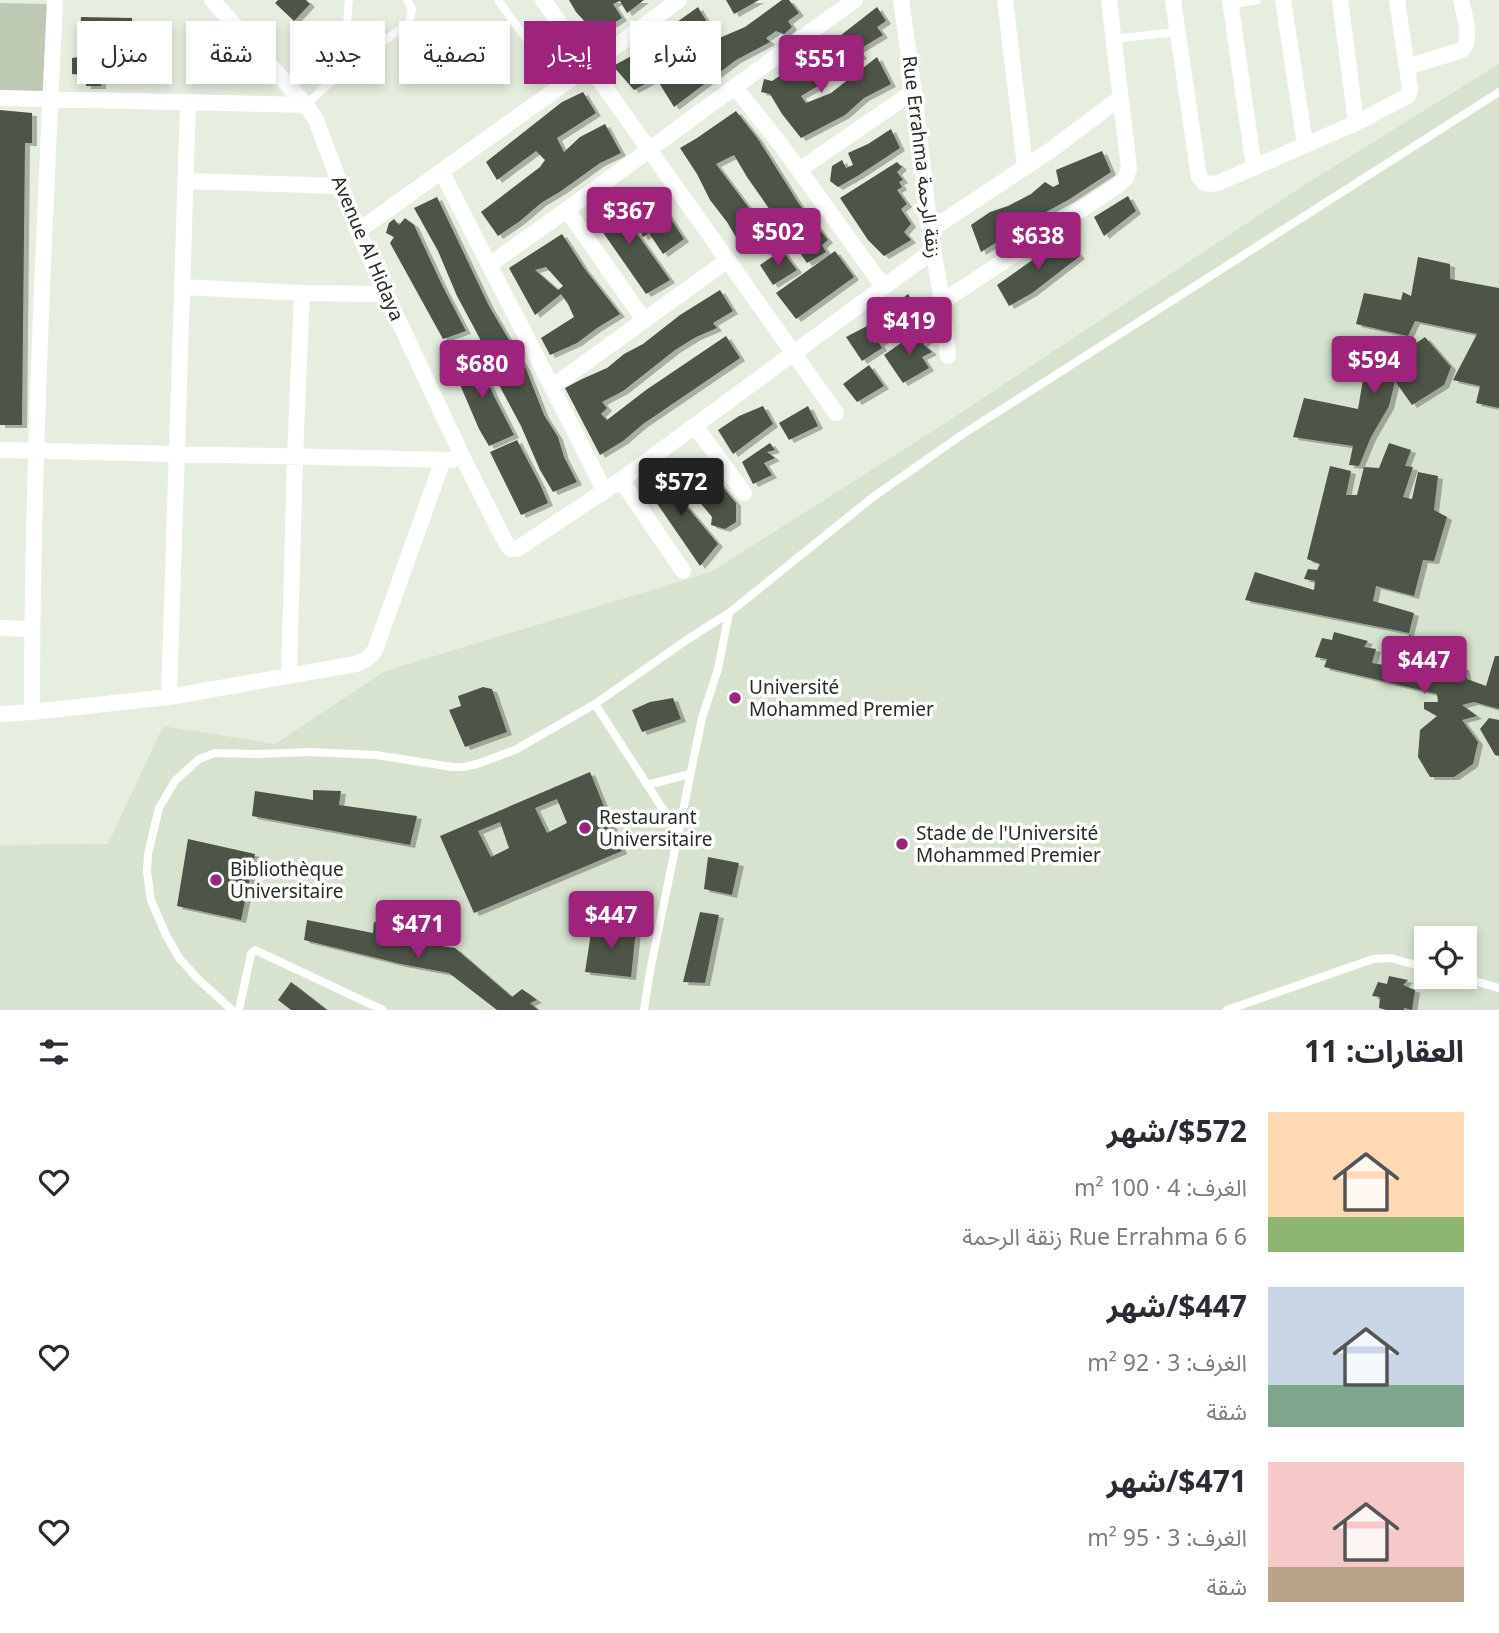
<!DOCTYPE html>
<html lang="ar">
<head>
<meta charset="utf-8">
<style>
  body { margin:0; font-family:"Noto Sans","Noto Sans Arabic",sans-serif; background:#f2f2f3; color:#2b2b33; direction:rtl; height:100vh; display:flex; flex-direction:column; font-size:26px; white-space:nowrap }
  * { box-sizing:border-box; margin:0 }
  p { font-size:23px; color:#7c7c81 }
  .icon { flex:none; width:38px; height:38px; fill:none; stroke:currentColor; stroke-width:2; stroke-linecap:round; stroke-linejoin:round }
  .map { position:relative; height:1010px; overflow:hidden; direction:ltr }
  .panel { display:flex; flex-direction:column; background:#fff; flex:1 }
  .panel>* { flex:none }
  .banner { position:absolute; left:21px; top:21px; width:700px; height:63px; direction:rtl; display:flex; gap:14px }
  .buttons { position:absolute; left:1414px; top:926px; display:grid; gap:14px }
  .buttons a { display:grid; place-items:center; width:63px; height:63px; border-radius:0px; background:#fff; box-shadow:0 4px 10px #0003; font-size:35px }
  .price { position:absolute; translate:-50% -60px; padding:0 16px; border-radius:7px; background:#9d237b; color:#fff; font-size:23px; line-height:46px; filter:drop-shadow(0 2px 4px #0008) }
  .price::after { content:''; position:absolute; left:50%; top:42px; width:21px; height:16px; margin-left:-10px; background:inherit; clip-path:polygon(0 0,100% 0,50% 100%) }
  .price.on { background:#222; color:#fff }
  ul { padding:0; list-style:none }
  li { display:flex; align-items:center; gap:21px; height:175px; padding:0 35px }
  li span { display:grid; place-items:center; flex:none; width:196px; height:140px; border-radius:0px; color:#555 }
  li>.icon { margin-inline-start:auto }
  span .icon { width:84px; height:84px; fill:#fffc; stroke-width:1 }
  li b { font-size:30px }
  h2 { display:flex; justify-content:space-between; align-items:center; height:84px; padding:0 35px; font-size:30px }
  .tag { padding:0 24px; border-radius:0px; background:#fff; box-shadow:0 4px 10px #0003; font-size:24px; line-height:63px }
  .tag.on { background:#9d237b; color:#fff }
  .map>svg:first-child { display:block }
  .built { fill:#d7e3ce; fill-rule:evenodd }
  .green { fill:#bdc9b3 }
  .building { fill:#4d5448; fill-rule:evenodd; filter:url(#shadow) }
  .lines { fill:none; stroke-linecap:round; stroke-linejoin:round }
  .lane { stroke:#fff; stroke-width:8 }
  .street { stroke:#fff; stroke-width:16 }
  .poi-dot { fill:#9d237b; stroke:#fff; stroke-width:2.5 }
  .labels { text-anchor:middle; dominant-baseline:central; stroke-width:7; stroke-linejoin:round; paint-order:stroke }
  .street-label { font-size:19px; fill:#282b26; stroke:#fff }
  .poi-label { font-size:19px; fill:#282b26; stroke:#fff; text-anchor:start }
</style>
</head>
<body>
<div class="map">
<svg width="1499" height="1010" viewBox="0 0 1499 1010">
  <defs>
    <filter id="shadow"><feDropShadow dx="5" dy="3" stdDeviation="0" flood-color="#0004"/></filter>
  </defs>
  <rect width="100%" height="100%" fill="#e6eee0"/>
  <!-- built -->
  <path class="built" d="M1499,64v946h-1499v-165l108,-1 55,-118 112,18 110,-73 326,-99 236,-150 362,-240zM1426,938h39v38h-39z"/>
  <!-- green -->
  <path class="green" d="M0,3l50,1 -5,90 -45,-2z"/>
  <!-- building -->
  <path class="building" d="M278,0h28l4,4 -16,17 -19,-18z
    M569,0h75l-17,13 -7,-12 -7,3 9,14 -26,16 -20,-22z
    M726,0h33l-25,14z
    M782,0h7l10,13 -11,8 4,6 -8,7 -8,-3 -10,7 4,4 -34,18 -62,47 -18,-29 -22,12 -21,-24 24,-13 17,-8 19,24 6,-5 -19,-24 21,-13 -4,-5 21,-15 16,27 -20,11 5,7 18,-13 28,-12z
    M877,7l9,14 -9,6 6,8 -25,15 4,6 -13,7 -13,-24z
    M81,17l51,1v8l17,5 1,31h-19l-2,16 -29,-2 1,10h-15v-11l-14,-1v-16l7,-1z
    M877,57l14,27 -27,14 -19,17 -44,23 -19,-24 -12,-20 -9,-2 3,-13 8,2 35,-23 16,25 -22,13 5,7 25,-10z
    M583,92l13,21 -39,25 7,14 16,-15 25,-13 16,29 -21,10 -39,28 -20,12 -21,18 -22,15 -17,-24 59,-45 5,-7 -9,-9 -39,29 -11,-18 76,-60z
    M0,110l32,3v30h-7l-3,282h-22z
    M736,111l22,28 41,65 29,36 -6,5 4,7 -19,11 -60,-86 -13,-22 -18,9 48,64 -24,16 -13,-22 -17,-22 -13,-26 -17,-26 17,-10z
    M891,129l9,19 -41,27 -21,12 -8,-6 2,-15 10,-6 4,8 7,-3 -5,-12 20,-9z
    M1102,151l9,21 -43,28 -24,13 -63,39 -10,-27 19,-13 18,-6 23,-12 14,-12 8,5 6,-3 -3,-14z
    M897,162l5,5 -5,5 6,8 -4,2 3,5 -5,3 10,14 -6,5 10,15 -7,8 7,8 -27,16 -16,-16 -28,-42z
    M1128,196l8,15 -32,25 -10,-19z
    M437,197l52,109 37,63 18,46 14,22 6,20 13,25 -24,10 -13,-22 -19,-44 -23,-43 -19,-46 -22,-41 -19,-45 -24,-43z
    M657,198l27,41 -21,15 -14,-21 -6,4 -12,-24z
    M613,200l57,80 -24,14 -58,-83z
    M405,218l9,7 28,60 24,46 -23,8 -53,-96 4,-6 -8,-4 3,-10 5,-4 5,6z
    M562,234l22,34 36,46 -23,14 -20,15 -27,12 -9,-17 33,-21 -6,-13 -7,-10 -26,21 -26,-47zM546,267l17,19 -5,4 -23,-20z
    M1067,239l13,17 -48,37 -23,13 -12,-21 44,-31z
    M782,250l15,20 -24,15 -13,-20z
    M835,251l19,26 -58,42 -20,-26z
    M1418,257l32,7v15l49,9v120l-23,-5 4,-17 -27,-6 24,-46 -62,-13 -7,15 -52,-12 8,-31 37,7 2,-8 8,4z
    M720,290l13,21 -20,12 4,5 -21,9 -21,13 -52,41 -21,11 5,6 -6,6 6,6 39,-30 80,-54 14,22 -97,66 -20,17 -23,14 -35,-67 17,-9 25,-11 17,-14 19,-10 37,-29z
    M908,294l14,22 -43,27 3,5 -20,13 -16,-24 23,-12z
    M918,331l10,8 -5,5 9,8 -10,5 7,11 -26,15 -19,-28z
    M1425,337l26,30 -7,18 -32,20 -17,-24 -6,25 -18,31 -12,29 -10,-1 4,-19 -60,-9 11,-39 54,11 7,-41 -8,-11 1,-10 12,-3 33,8z
    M476,353l18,43 20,39 -25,11 -10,-17 -18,-42 -12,-21z
    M869,365l15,21 -27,16 -14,-18z
    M763,406l10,18 -40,30 -15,-24 21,-14z
    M808,406l10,20 -29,14 -10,-17z
    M517,440l23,44 8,19 -27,12 -31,-63z
    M770,443l5,7 -8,2 8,6 -11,5 8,12 -19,9 -11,-22z
    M1389,443l22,7 -6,16 8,1 -10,30 9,2 6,-27 20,4 -4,34 13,7 -13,44 -11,-1 -9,36 -38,-10 -3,15 41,12 -5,20 -164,-33 10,-28 59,18 1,-9 -11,-2 4,-10 9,1 3,-6 -13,-5 23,-93 21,5 -5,24h11l7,-28 15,1z
    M661,470l13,21 44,53 -18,22 -44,-64 -15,-17z
    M710,472l26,31v19l-11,7 -14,-4 1,-8 -24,-29z
    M1334,632l34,9 -4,6 12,2 -4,14 29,5 8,-33 29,7 -7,27 9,4 12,-7 12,1 3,12 19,7 9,-30h4v53l-25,-7 -12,3 15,11 -15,4 16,22 -5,22 -19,13h-24l-12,-20 2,-27 17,-14 -13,-7v-7h14l-1,-8 -113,-27 3,-8 -12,-2 7,-19 10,2z
    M483,687l9,2 15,43 -42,15 -16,-37 12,-4 -3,-10z
    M673,698l8,21 -39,13 -10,-22 18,-8z
    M1489,718l10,2v36l-4,-1 -15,-26z
    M590,772l32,79 -148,62 -34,-77zM557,799l10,24 -20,10 -12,-25zM500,822l9,26 -18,9 -13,-26z
    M313,790l28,1 -2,14 78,11 -7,29 -158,-29 3,-25 58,9z
    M188,839l67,15 -14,66 -64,-14z
    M708,857l31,6 -7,32 -28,-6z
    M700,912l19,3 -14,68 -22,-1z
    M307,920l66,13 1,-11 19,3 -4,13 66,10 57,49 10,-8 15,11 -7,3 8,7h-41l-48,-37 -48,-9 -97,-24z
    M592,926l44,4 -5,47 -46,-5z
    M1389,976l19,4 -5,5 12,5 -3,20 -8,-2v2h-17l-8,-2 1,-11 -8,-1 6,-14 9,2z
    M291,982l36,28h-36l-13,-10z"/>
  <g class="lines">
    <!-- lane -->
    <path class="lane" d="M498,0l63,87
      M1231,5l26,-5
      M1113,39l64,-7
      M343,70l6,-70
      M306,105l37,-35 66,-47 3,-14 -5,-9
      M595,704l84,130
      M647,785l43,-11
      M1457,976l42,12
      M232,1010l-33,-30 -20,-22 -13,-23 -15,-35 -4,-28 1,-18 11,-46 16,-27 24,-22 16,-6 42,1 53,-2 66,3 76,12h12l13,-3 38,-14 80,-46 93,-65 41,-26 144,-116 90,-63 536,-342
      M239,1010l12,-56 4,-4 128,60
      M644,1010l6,-39 52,-253 16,-49 11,-56
      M1227,1010l146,-51 18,-1 35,10"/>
    <!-- street -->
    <path class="street" d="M212,0l94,105 10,15 42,111 28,63 78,166 43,85 4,4h6l104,-69 313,-230
      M543,0l293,413
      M901,0l13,91 16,139 12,72 6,54
      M1005,0l20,167
      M1173,0l26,177 6,6 5,1 8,-1 138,-60 52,-27 2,-7 -13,-89
      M1230,0l24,168
      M1283,0l22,144
      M1340,0l16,123
      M1407,67l55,-17c11,-12 2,-35 -1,-50
      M735,87l46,58 102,141
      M0,98l306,7
      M799,170l115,-79
      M442,172c53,106 110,212 162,319
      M187,181l153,5
      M567,210l77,110
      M930,230l121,-80 69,-52
      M358,231l231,-165 90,-66
      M489,265c123,-86 243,-178 366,-265
      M183,287l119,6 84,1
      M942,302l175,-116 9,-8 3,-10 -20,-168
      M553,386l175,-126
      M695,426l49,67
      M0,450l452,10
      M621,480l62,91
      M0,628l32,1
      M289,675l6,-219 7,-163
      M169,697l19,-593
      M32,712c0,-238 12,-475 23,-712
      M0,714l32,-2 137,-15 187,-33c8,-3 15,-7 19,-14l68,-190"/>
  </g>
  <!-- markers -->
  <g class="poi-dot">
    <circle cx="735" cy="698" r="7"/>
    <circle cx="585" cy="828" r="7"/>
    <circle cx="902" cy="844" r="7"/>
    <circle cx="216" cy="880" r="7"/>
  </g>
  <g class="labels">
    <!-- street labels -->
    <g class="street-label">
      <text transform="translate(922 157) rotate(83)">Rue Errahma زنقة الرحمة</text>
      <text transform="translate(368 248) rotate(67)">Avenue Al Hidaya</text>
    </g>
    <!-- poi labels -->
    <g class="poi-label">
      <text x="749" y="687">Université<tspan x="749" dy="22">Mohammed Premier</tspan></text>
      <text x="599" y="817">Restaurant<tspan x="599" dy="22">Universitaire</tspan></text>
      <text x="916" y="833">Stade de l'Université<tspan x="916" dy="22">Mohammed Premier</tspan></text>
      <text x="230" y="869">Bibliothèque<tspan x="230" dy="22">Universitaire</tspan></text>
    </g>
  </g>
</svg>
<div class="buttons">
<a><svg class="icon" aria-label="locate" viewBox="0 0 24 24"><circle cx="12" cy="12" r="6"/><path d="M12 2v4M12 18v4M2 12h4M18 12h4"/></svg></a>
</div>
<b class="price" style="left:821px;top:95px">$551</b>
<b class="price" style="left:629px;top:247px">$367</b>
<b class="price" style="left:778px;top:268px">$502</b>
<b class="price" style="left:1038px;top:272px">$638</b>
<b class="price" style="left:909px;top:357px">$419</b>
<b class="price" style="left:1374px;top:396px">$594</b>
<b class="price" style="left:482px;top:400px">$680</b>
<b class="price on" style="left:681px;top:518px">$572</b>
<b class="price" style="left:1424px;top:696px">$447</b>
<b class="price" style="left:611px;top:951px">$447</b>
<b class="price" style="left:418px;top:960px">$471</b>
<div class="banner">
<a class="tag">شراء</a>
<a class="tag on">إيجار</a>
<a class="tag">تصفية</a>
<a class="tag">جديد</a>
<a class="tag">شقة</a>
<a class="tag">منزل</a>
</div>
</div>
<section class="panel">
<h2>العقارات: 11<svg class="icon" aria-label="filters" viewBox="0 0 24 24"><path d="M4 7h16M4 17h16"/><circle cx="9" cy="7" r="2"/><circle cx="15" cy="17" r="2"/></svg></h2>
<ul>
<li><span style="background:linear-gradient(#ffd9b3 75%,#8fb573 0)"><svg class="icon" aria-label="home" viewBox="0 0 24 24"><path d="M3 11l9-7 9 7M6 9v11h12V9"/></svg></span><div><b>$572/شهر</b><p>الغرف: 4 · 100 m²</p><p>Rue Errahma 6 6 زنقة الرحمة</p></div><svg class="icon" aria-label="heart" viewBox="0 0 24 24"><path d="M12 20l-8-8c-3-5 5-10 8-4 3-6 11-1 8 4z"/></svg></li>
<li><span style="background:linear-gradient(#c9d6e8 70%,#7fa58c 0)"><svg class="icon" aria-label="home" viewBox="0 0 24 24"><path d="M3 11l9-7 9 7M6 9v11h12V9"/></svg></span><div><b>$447/شهر</b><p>الغرف: 3 · 92 m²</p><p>شقة</p></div><svg class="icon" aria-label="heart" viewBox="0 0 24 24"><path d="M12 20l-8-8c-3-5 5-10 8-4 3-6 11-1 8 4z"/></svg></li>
<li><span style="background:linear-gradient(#f6c9c9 75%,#b9a48a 0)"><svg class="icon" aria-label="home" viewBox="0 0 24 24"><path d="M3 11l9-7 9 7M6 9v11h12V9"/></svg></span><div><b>$471/شهر</b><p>الغرف: 3 · 95 m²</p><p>شقة</p></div><svg class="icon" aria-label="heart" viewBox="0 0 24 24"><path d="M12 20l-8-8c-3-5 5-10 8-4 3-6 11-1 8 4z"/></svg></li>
</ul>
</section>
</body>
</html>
